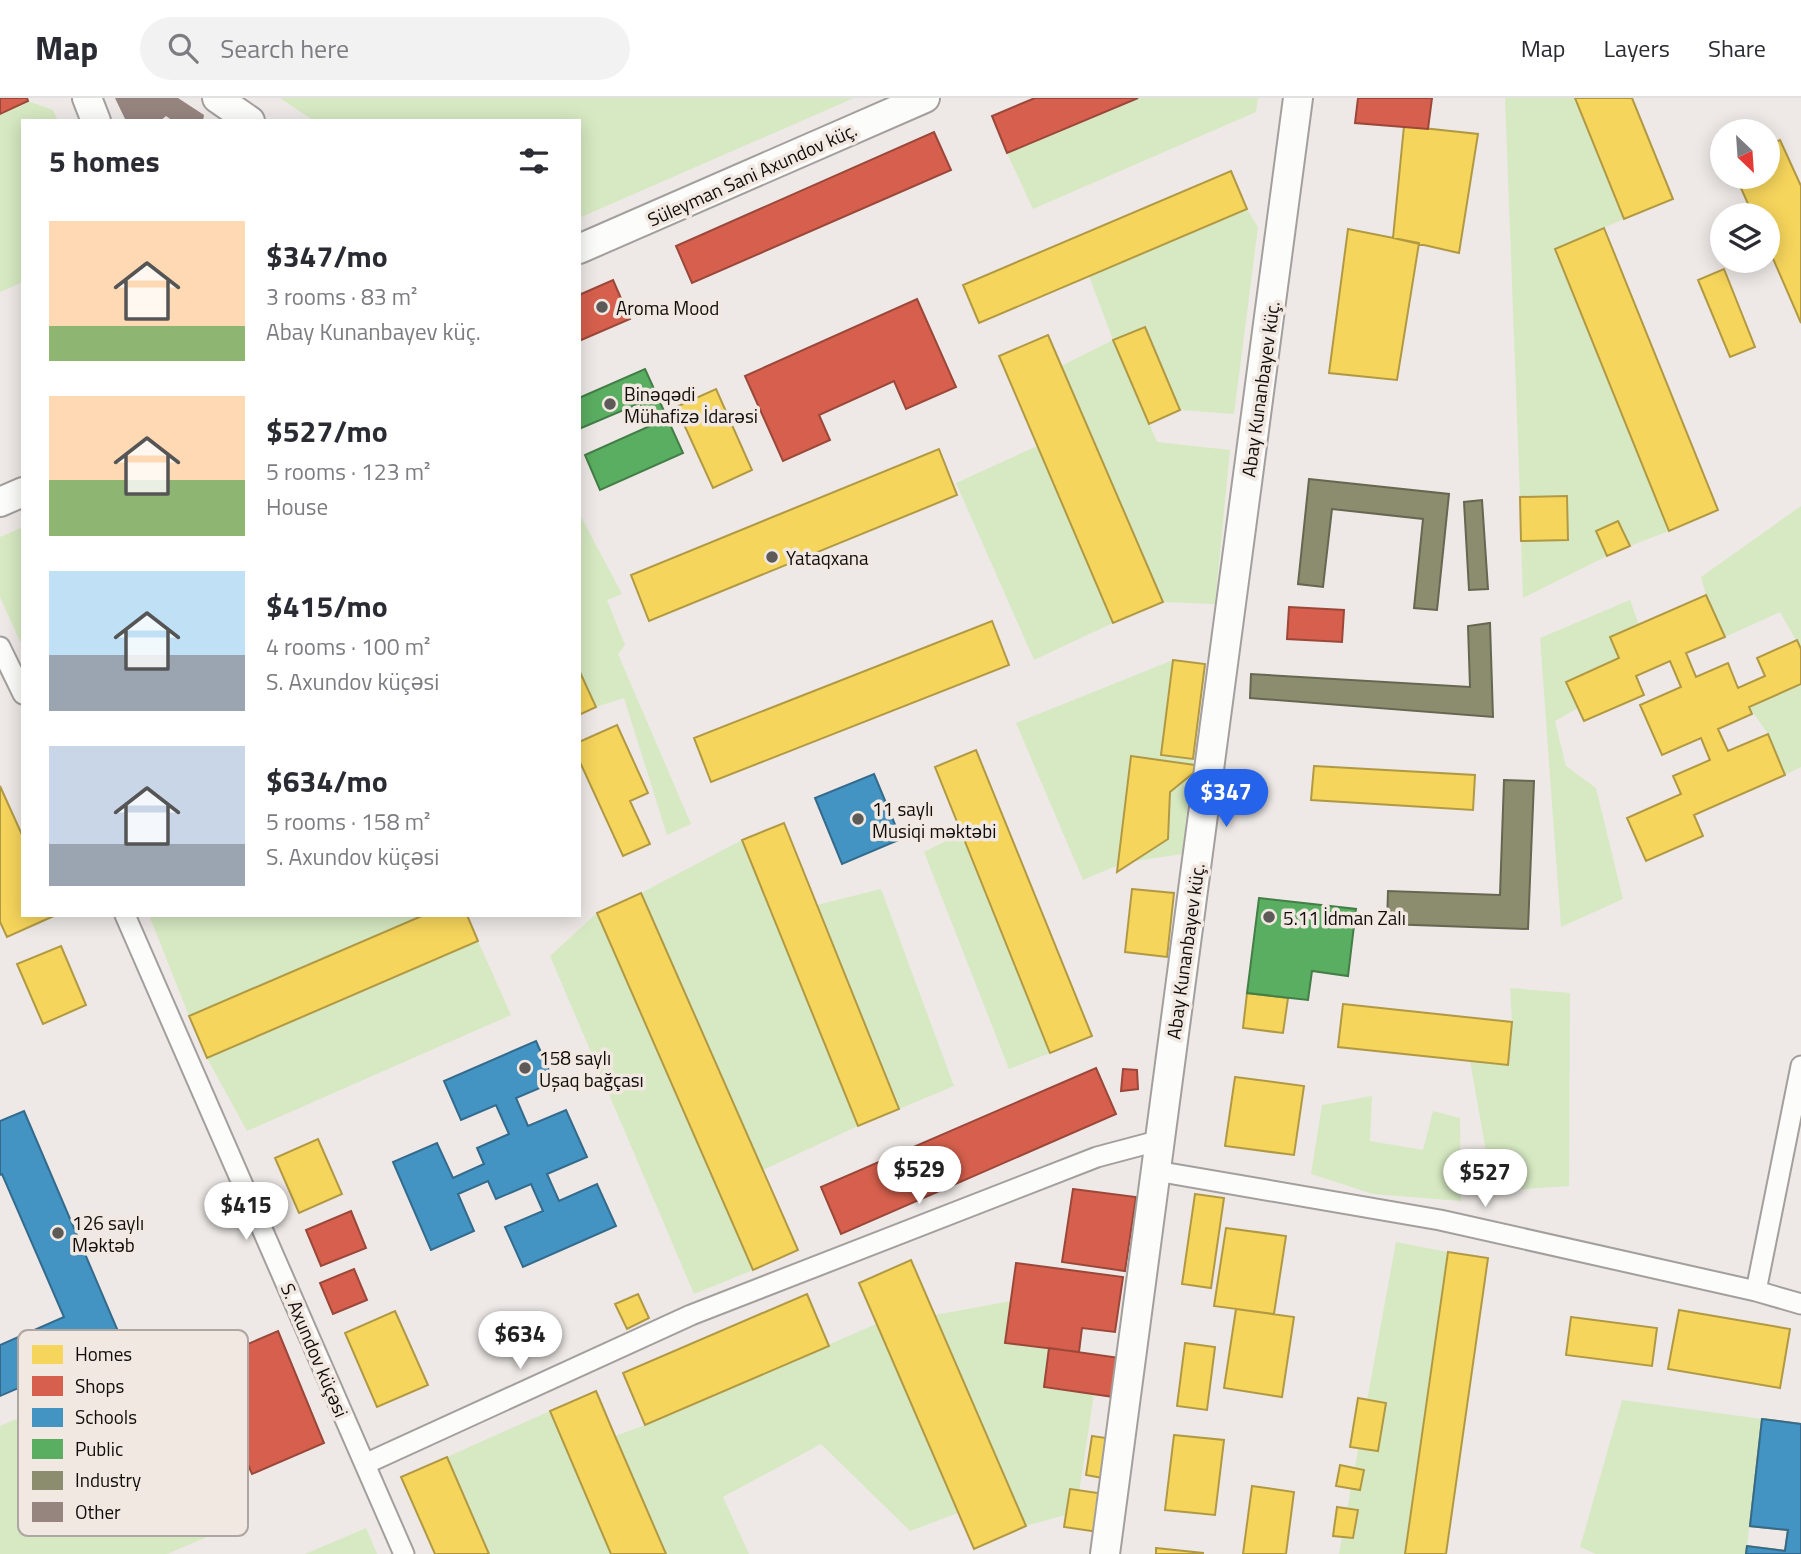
<!DOCTYPE html>
<html lang="en">
<head>
<meta charset="utf-8">
<style>
  body { margin:0; font-family:"Titillium Web",sans-serif; background:#f2f2f3; color:#2b2b33; height:100vh; display:flex; flex-direction:column; font-size:26px; white-space:nowrap }
  * { box-sizing:border-box; margin:0 }
  p { font-size:23px; color:#7c7c81 }
  .icon { flex:none; width:38px; height:38px; fill:none; stroke:currentColor; stroke-width:2; stroke-linecap:round; stroke-linejoin:round }
  .map { position:relative; flex:1; overflow:hidden }
  .panel { position:absolute; left:21px; top:21px; width:560px; height:798px; display:flex; flex-direction:column; background:#fff; border-radius:0px; box-shadow:0 4px 18px #0003 }
  .panel>* { flex:none }
  .needle { width:46px; rotate:155deg }
  .controls { position:absolute; left:1710px; top:21px; display:grid; gap:14px }
  .controls a { display:grid; place-items:center; width:70px; height:70px; border-radius:50%; background:#fff; box-shadow:0 4px 18px #0003; font-size:35px }
  .price { position:absolute; translate:-50% -60px; padding:0 16px; border-radius:24px; background:#fff; color:#222; font-size:23px; line-height:46px; filter:drop-shadow(0 2px 4px #0008) }
  .price::after { content:''; position:absolute; left:50%; top:42px; width:21px; height:16px; margin-left:-10px; background:inherit; clip-path:polygon(0 0,100% 0,50% 100%) }
  .price.active { background:#2563eb; color:#fff }
  ul { padding:0; list-style:none }
  li { display:flex; align-items:center; gap:21px; height:175px; padding:0 28px }
  li span { display:grid; place-items:center; flex:none; width:196px; height:140px; border-radius:0px; color:#555 }
  li>.icon { margin-inline-start:auto }
  span .icon { width:84px; height:84px; fill:#fffc; stroke-width:1 }
  li b { font-size:30px }
  h2 { display:flex; justify-content:space-between; align-items:center; height:84px; padding:0 28px; font-size:30px }
  header { display:flex; align-items:center; gap:42px; box-sizing:border-box; height:98px; padding:0 35px; background:#fff; border-bottom:2px solid #e1e1e2 }
  header strong { font-size:33px }
  nav { display:flex; gap:38px; margin-inline-start:auto; font-size:24px }
  .search { width:490px; height:63px; background:#f2f2f3; display:flex; align-items:center; gap:18px; box-sizing:border-box; padding:0 24px; border-radius:38px; color:#7c7c81; font-size:26px }
  .map>svg:first-child { display:block }
  .green { fill:#d6e9c2 }
  .homes { fill:#f6d55c; stroke:#b19944; stroke-width:2 }
  .shops { fill:#d6604d; stroke:#9b4739; stroke-width:2 }
  .schools { fill:#4393c3; stroke:#346b8c; stroke-width:2 }
  .public { fill:#5aae61; stroke:#447e47; stroke-width:2 }
  .industry { fill:#8c8c6e; stroke:#676650; stroke-width:2 }
  .building { fill:#96847f }
  .lines { fill:none; stroke-linecap:round; stroke-linejoin:round }
  .street-casing { stroke:#a39f9c; stroke-width:23 }
  .secondary-casing { stroke:#a39f9c; stroke-width:32 }
  .street { stroke:#fcfcfb; stroke-width:19 }
  .secondary { stroke:#fcfcfb; stroke-width:28 }
  .poi-dot { fill:#5e5a58; stroke:#f1e8e2; stroke-width:2.5 }
  .labels { text-anchor:middle; dominant-baseline:central; stroke-width:7; stroke-linejoin:round; paint-order:stroke }
  .street-label { font-size:19px; fill:#100d0b; stroke:#f1e8e2 }
  .poi-label { font-size:19px; fill:#100d0b; stroke:#f1e8e2; text-anchor:start }
  .key { fill:#f1e8e2; stroke:#aea6a2; stroke-width:2 }
  .key-label { font-size:19px; fill:#100d0b }
</style>
</head>
<body>
<header>
<strong>Map</strong>
<div class="search"><svg class="icon" aria-label="search" viewBox="0 0 24 24"><circle cx="10" cy="10" r="6"/><path d="M15 15l6 6"/></svg>Search here</div>
<nav><a>Map</a><a>Layers</a><a>Share</a></nav>
</header>
<div class="map">
<svg width="1801" height="1456" viewBox="0 0 1801 1456">
  <rect width="100%" height="100%" fill="#eee9e6"/>
  <!-- green -->
  <path class="green" d="M280,0h574l-275,120v-97h-265z
    M1138,0h120l-2,14 -223,97 -26,-56z
    M1505,0h70l49,121 -69,30 114,282 -39,15 -12,-25 -22,11 11,24 -84,42 -2,-57 47,-2 -2,-43 -46,1z
    M28,3l25,9 5,11h-35v161l-23,10v-178z
    M1247,111l11,18 -24,187 -54,-4 -35,-83 -31,13 43,102 73,8 -15,154 -52,-2 -102,-236 52,-26 -24,-64z
    M1037,348l76,177 -79,37 -78,-177z
    M1801,408v143l-21,-37 -55,25 -19,-42 -5,-18z
    M579,415l43,81 -15,6 18,45 -7,9 73,170 -24,11 -43,-137 -28,9 -17,-37z
    M23,429v121l-23,-51v-60z
    M1630,502l9,25 -20,33 -52,24 11,26 -23,13 11,45 30,22 27,111 -62,28 -21,-289z
    M1173,562l-12,94 32,5 -11,95 -59,9 -40,17 -67,-157z
    M1801,586v83l-16,8 -17,-41 -19,-27z
    M961,735l89,220 -41,16 -85,-217z
    M742,742l116,286 -95,44 -122,-277z
    M881,791l73,197 -55,23 -82,-204z
    M597,815l156,357 -59,24 -144,-338z
    M149,817h275l-235,101z
    M478,843l33,74 -264,116 -40,-73z
    M1510,890l60,5 -1,193 -76,5 -23,-130 38,4 4,-43z
    M1372,998l-2,45 53,9 10,-39 27,7 1,83 -88,-7 -62,-20 11,-69z
    M1396,1144l52,10 -43,302h-66z
    M1011,1203l-6,41 44,6 -5,39 50,7 -18,118 -50,14 -91,-211z
    M876,1226l82,189 -48,18 -89,-87 -98,53 26,57h-83l-51,-118 30,-11z
    M168,1257l72,168 -73,31h-167v-128z
    M1622,1302l140,19 -16,135h-150l-16,-7z
    M550,1313l61,143h-122l-42,-97z
    M366,1430l11,26h-72z"/>
  <!-- homes -->
  <path class="homes" d="M1575,0h57l41,101 -49,20z
    M1404,28l74,8 -19,119 -66,-15z
    M1780,42l21,46v137l-33,-76v-32h-15l-17,-38h32v-32z
    M1231,73l16,38 -268,114 -16,-38z
    M1604,130l114,282 -49,21 -114,-282z
    M1348,131l71,14 -22,137 -68,-7z
    M1724,171l31,78 -25,10 -32,-77z
    M1145,229l35,83 -31,14 -36,-84z
    M1048,237l115,267 -50,21 -114,-267z
    M716,291l36,81 -39,18 -37,-81z
    M939,351l18,46 -308,126 -18,-46z
    M1567,398l1,44 -47,1 -1,-44z
    M1618,423l12,25 -23,10 -11,-25z
    M1706,497l19,42 -39,16 10,24 32,-14 10,25 27,-12 -8,-18 40,-18 4,9v35l-52,23 3,7 -34,15 10,22 40,-17 17,41 -91,40 9,21 -57,25 -19,-43 54,-24 -8,-18 37,-16 -9,-22 -39,17 -22,-50 41,-18 -11,-26 -34,15 8,19 -60,26 -18,-39 53,-24 -9,-21z
    M992,523l17,44 -298,117 -17,-44z
    M1173,562l32,4 -12,95 -32,-4z
    M579,572l17,37 -17,8z
    M617,627l31,68 -18,8 20,43 -27,12 -44,-96v-18z
    M976,652l116,286 -42,17 -115,-286z
    M1131,658l71,10 -32,26 -2,47 -51,33z
    M1314,668l161,9 -2,35 -162,-10z
    M0,688l23,51v78h33l-49,22 -7,-15z
    M784,725l115,286 -41,17 -116,-286z
    M1132,791l42,4 -7,64 -42,-5z
    M641,795l157,357 -45,20 -156,-357z
    M424,817h43l11,26 -271,117 -18,-42z
    M61,848l25,59 -43,19 -26,-60z
    M1247,895l41,5 -5,35 -40,-5z
    M1343,906l169,18 -4,43 -170,-18z
    M1235,979l69,9 -10,69 -69,-9z
    M318,1041l24,55 -43,19 -24,-55z
    M1195,1096l29,4 -13,90 -29,-4z
    M1226,1130l60,8 -12,78 -60,-8z
    M1448,1154l40,6 -42,296h-41z
    M911,1162l115,266 -52,23 -115,-266z
    M638,1196l11,24 -22,11 -12,-25z
    M807,1196l22,52 -184,79 -22,-52z
    M1236,1211l58,8 -12,80 -58,-9z
    M1679,1212l111,19 -10,59 -112,-19z
    M395,1213l33,74 -51,22 -32,-74z
    M1571,1219l86,11 -5,38 -86,-11z
    M1185,1245l30,4 -8,63 -30,-4z
    M596,1293l19,45 51,118h-55l-61,-143z
    M1358,1300l28,5 -8,48 -28,-4z
    M1762,1321l39,5v130h-55l1,-8 38,5 3,-21 -38,-4z
    M1174,1337l50,5 -9,75 -50,-5z
    M1092,1338l21,3 -5,40 -22,-4z
    M447,1359l42,97h-54l-34,-77z
    M1340,1367l24,5 -4,20 -24,-4z
    M1252,1388l42,6 -8,62h-43z
    M1070,1391l35,5 -6,38 -35,-5z
    M1337,1409l21,3 -5,28 -20,-2z
    M1156,1450l47,5v1h-47z"/>
  <!-- shops -->
  <path class="shops" d="M0,0h27l1,3 -28,13z
    M1035,0h103l-131,55 -15,-37z
    M1358,0h74l-4,31 -73,-6z
    M934,34l17,38 -259,113 -16,-37z
    M613,182l17,39 -51,22v-46z
    M917,201l39,88 -50,22 -12,-28 -75,34 11,25 -47,21 -38,-85z
    M1289,509l55,3 -2,32 -55,-3z
    M1096,970l20,46 -275,120 -20,-47z
    M1123,971l14,1 1,19 -17,2z
    M1073,1091l63,8 -11,74 -63,-9z
    M351,1113l15,37 -45,18 -15,-36z
    M1016,1165l107,14 -8,55 -33,-4 -3,24 -74,-9z
    M354,1171l13,31 -34,14 -13,-31z
    M278,1233l46,112 -72,31 -48,-111z
    M1049,1250l71,10 -6,39 -70,-10z"/>
  <!-- schools -->
  <path class="schools" d="M874,676l27,65 -59,25 -27,-66z
    M536,943l18,41 -38,16 12,28 38,-16 21,47 -40,17 12,27 38,-17 19,42 -93,41 -18,-40 38,-16 -12,-27 -35,15 -8,-18 -30,13 16,37 -43,19 -38,-88 44,-19 16,35 31,-14 -7,-16 32,-14 -13,-29 -35,15 -17,-39z
    M24,1013l99,232 -123,53v-51l64,-28 -62,-143 -2,1v-54z
    M1762,1321l39,5v130h-55l1,-8 38,5 3,-21 -38,-4z"/>
  <!-- public -->
  <path class="public" d="M645,271l38,84 -83,37 -15,-35 65,-29 -10,-23 -61,26v-31z
    M1259,800l97,11 -8,67 -36,-5 -4,29 -61,-7z"/>
  <!-- industry -->
  <path class="industry" d="M1309,381l140,15 -12,116 -23,-2 9,-89 -91,-10 -9,78 -25,-3z
    M1482,402l6,89 -19,1 -5,-88z
    M1490,525l3,94 -243,-19 1,-24 219,13 -2,-61z
    M1504,682l30,1 -6,148 -141,-5 1,-33 112,4z"/>
  <!-- building -->
  <path class="building" d="M115,0h63l26,17 -1,6h-30l-7,-5 -6,5h-34z"/>
  <g class="lines">
    <!-- street casing -->
    <g class="street-casing">
      <path id="street" d="M0,549l23,47
        M125,817l279,639
        M1156,1073l284,49 316,71 45,13
        M1756,1193l45,-225
        M365,1366l326,-149 406,-158 64,-17"/>
    </g>
    <!-- secondary casing -->
    <g class="secondary-casing">
      <path id="secondary" d="M87,0l9,23
        M217,0l33,23
        M579,151l346,-151
        M0,404l23,-10
        M1105,1456l193,-1456"/>
    </g>
    <!-- street -->
    <use href="#street" class="street"/>
    <!-- secondary -->
    <use href="#secondary" class="secondary"/>
  </g>
  <!-- markers -->
  <g class="poi-dot">
    <circle cx="602" cy="209" r="7"/>
    <circle cx="610" cy="306" r="7"/>
    <circle cx="772" cy="459" r="7"/>
    <circle cx="858" cy="721" r="7"/>
    <circle cx="1269" cy="819" r="7"/>
    <circle cx="525" cy="970" r="7"/>
    <circle cx="58" cy="1135" r="7"/>
  </g>
  <g class="labels">
    <!-- street labels -->
    <g class="street-label">
      <text transform="translate(752 76) rotate(-24)">Süleyman Sani Axundov küç.</text>
      <text transform="translate(1260 291) rotate(-82)">Abay Kunanbayev küç.</text>
      <text transform="translate(1185 853) rotate(-82)">Abay Kunanbayev küç.</text>
      <text transform="translate(315 1252) rotate(67)">S. Axundov küçəsi</text>
    </g>
    <!-- poi labels -->
    <g class="poi-label">
      <text x="616" y="209">Aroma Mood</text>
      <text x="624" y="295">Binəqədi<tspan x="624" dy="22">Mühafizə İdarəsi</tspan></text>
      <text x="786" y="459">Yataqxana</text>
      <text x="872" y="710">11 saylı<tspan x="872" dy="22">Musiqi məktəbi</tspan></text>
      <text x="1283" y="819">5.11 İdman Zalı</text>
      <text x="539" y="959">158 saylı<tspan x="539" dy="22">Uşaq bağçası</tspan></text>
      <text x="72" y="1124">126 saylı<tspan x="72" dy="22">Məktəb</tspan></text>
    </g>
  </g>
  <!-- legend -->
  <rect x="18" y="1232" width="230" height="206" rx="10" class="key"/>
  <rect x="32" y="1247" width="31" height="19" fill="#f6d55c"/>
  <rect x="32" y="1278" width="31" height="20" fill="#d6604d"/>
  <rect x="32" y="1310" width="31" height="19" fill="#4393c3"/>
  <rect x="32" y="1341" width="31" height="20" fill="#5aae61"/>
  <rect x="32" y="1373" width="31" height="19" fill="#8c8c6e"/>
  <rect x="32" y="1404" width="31" height="20" fill="#96847f"/>
  <g class="key-label">
    <text x="75" y="1263">Homes</text>
    <text x="75" y="1295">Shops</text>
    <text x="75" y="1326">Schools</text>
    <text x="75" y="1358">Public</text>
    <text x="75" y="1389">Industry</text>
    <text x="75" y="1421">Other</text>
  </g>
</svg>
<div class="controls">
<a><svg class="needle" viewBox="-14 -14 28 28"><path d="M0-13l5 13h-10z" fill="#e53935"/><path d="M0 13l5-13h-10z" fill="#7c7c81"/></svg></a>
<a><svg class="icon" aria-label="layers" viewBox="0 0 24 24"><path d="M12 4l9 5-9 5-9-5zM3 14l9 5 9-5"/></svg></a>
</div>
<b class="price active" style="left:1226px;top:731px">$347</b>
<b class="price" style="left:919px;top:1108px">$529</b>
<b class="price" style="left:1485px;top:1111px">$527</b>
<b class="price" style="left:246px;top:1144px">$415</b>
<b class="price" style="left:520px;top:1273px">$634</b>
<section class="panel">
<h2>5 homes<svg class="icon" aria-label="filters" viewBox="0 0 24 24"><path d="M4 7h16M4 17h16"/><circle cx="9" cy="7" r="2"/><circle cx="15" cy="17" r="2"/></svg></h2>
<ul>
<li><span style="background:linear-gradient(#ffd9b3 75%,#8fb573 0)"><svg class="icon" aria-label="home" viewBox="0 0 24 24"><path d="M3 11l9-7 9 7M6 9v11h12V9"/></svg></span><div><b>$347/mo</b><p>3 rooms · 83 m²</p><p>Abay Kunanbayev küç.</p></div></li>
<li><span style="background:linear-gradient(#ffd9b3 60%,#8fb573 0)"><svg class="icon" aria-label="home" viewBox="0 0 24 24"><path d="M3 11l9-7 9 7M6 9v11h12V9"/></svg></span><div><b>$527/mo</b><p>5 rooms · 123 m²</p><p>House</p></div></li>
<li><span style="background:linear-gradient(#bfe0f5 60%,#9aa5b1 0)"><svg class="icon" aria-label="home" viewBox="0 0 24 24"><path d="M3 11l9-7 9 7M6 9v11h12V9"/></svg></span><div><b>$415/mo</b><p>4 rooms · 100 m²</p><p>S. Axundov küçəsi</p></div></li>
<li><span style="background:linear-gradient(#c9d6e8 70%,#9aa5b1 0)"><svg class="icon" aria-label="home" viewBox="0 0 24 24"><path d="M3 11l9-7 9 7M6 9v11h12V9"/></svg></span><div><b>$634/mo</b><p>5 rooms · 158 m²</p><p>S. Axundov küçəsi</p></div></li>
</ul>
</section>
</div>
</body>
</html>
